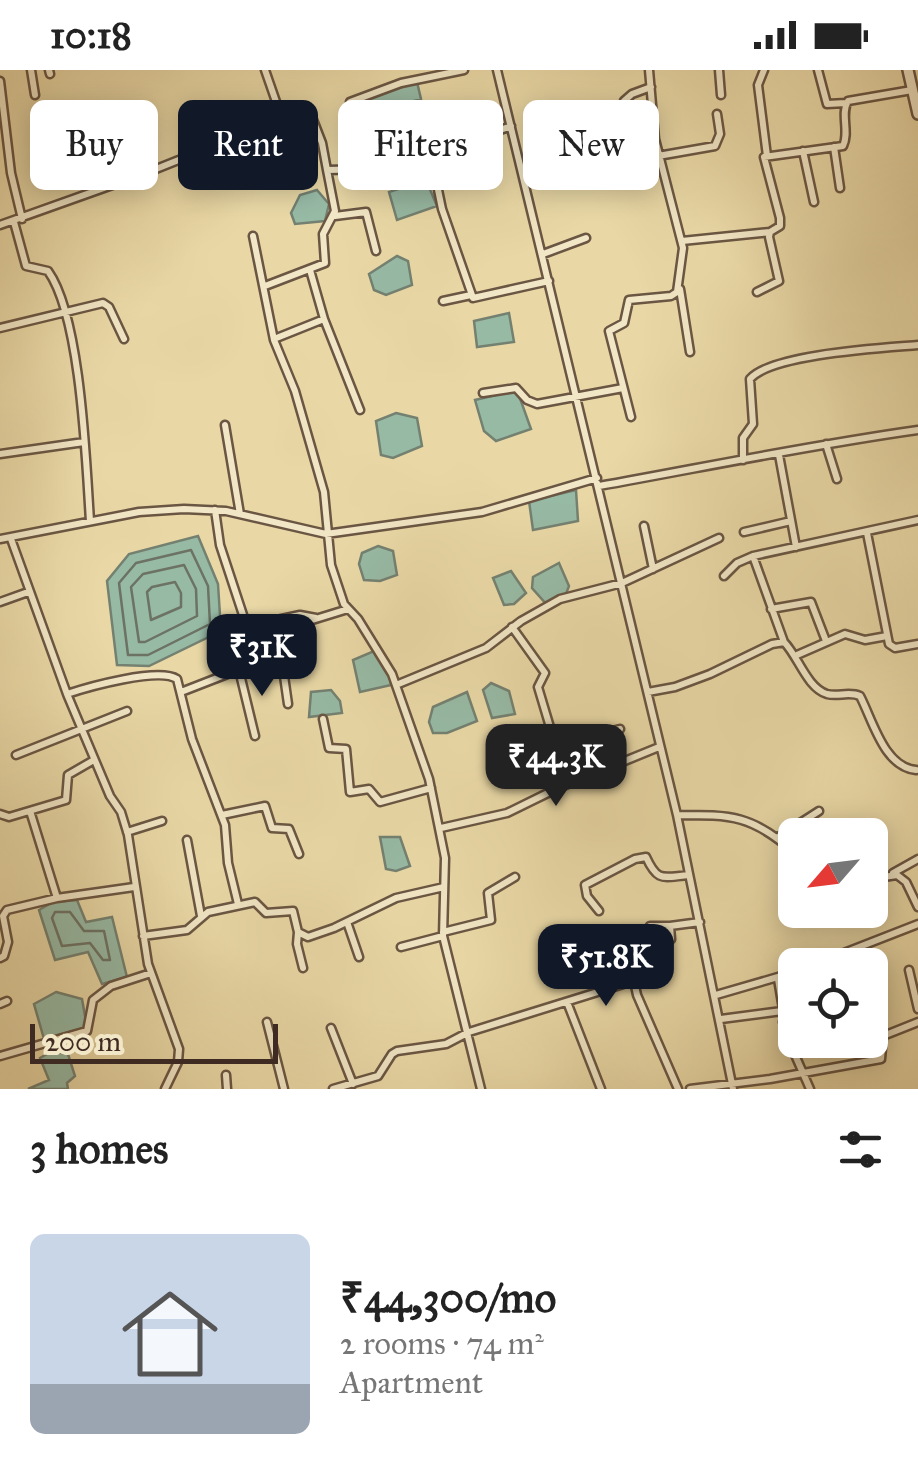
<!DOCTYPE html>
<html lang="en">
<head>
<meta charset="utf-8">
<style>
  body { margin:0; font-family:"IM FELL Great Primer",serif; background:#f6f6f6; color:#222; height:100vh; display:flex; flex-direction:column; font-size:38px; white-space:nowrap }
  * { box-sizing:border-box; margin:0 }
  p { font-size:32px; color:#767676 }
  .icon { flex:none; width:55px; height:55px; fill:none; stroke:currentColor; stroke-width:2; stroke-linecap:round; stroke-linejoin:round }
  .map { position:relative; height:1019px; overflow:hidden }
  .details { display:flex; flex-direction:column; background:#fff; flex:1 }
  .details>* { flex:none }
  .hud { position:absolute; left:30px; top:30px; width:860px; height:90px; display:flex; gap:20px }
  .needle { width:65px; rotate:242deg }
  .tools { position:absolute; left:778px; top:748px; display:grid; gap:20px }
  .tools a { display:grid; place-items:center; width:110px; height:110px; border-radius:15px; background:#fff; box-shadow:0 5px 25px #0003; font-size:50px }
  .scale { position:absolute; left:30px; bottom:25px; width:248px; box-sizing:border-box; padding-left:10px; border:5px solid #402b22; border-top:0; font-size:28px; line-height:35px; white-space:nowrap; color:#402b22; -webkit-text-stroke:8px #f1e6c5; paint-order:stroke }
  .price { position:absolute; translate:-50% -85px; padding:0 22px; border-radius:20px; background:#111827; color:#fff; font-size:32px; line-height:65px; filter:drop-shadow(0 2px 5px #0008) }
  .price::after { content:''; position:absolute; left:50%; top:60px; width:30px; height:22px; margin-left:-15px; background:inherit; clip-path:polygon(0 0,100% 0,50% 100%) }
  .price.active { background:#222; color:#fff }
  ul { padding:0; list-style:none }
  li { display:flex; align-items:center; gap:30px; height:250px; padding:0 30px }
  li+li { border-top:2px solid #e0e0e0 }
  li span { display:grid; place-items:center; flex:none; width:280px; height:200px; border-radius:15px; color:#555 }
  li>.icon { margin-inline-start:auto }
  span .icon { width:120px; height:120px; fill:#fffc; stroke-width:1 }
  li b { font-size:42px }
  h2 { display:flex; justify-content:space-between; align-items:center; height:120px; padding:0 30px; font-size:42px }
  .pill { padding:0 35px; border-radius:15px; background:#fff; box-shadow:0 5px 25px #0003; font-size:35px; line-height:90px }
  .pill.active { background:#111827; color:#fff }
  .status { display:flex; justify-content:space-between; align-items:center; height:70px; padding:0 50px; background:#fff; direction:ltr }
  .status svg { height:28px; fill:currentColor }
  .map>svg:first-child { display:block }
  .water { fill:#97baa5; stroke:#748171; stroke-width:2.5 }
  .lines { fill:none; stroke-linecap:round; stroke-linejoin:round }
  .shore { stroke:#6c7264; stroke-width:2.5 }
  .minor-casing { stroke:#6a5643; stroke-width:11 }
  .tertiary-casing { stroke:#6a5643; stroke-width:14 }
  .minor { stroke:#f1e6c5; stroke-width:6 }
  .tertiary { stroke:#f1e6c5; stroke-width:9 }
</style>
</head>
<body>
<div class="status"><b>10:18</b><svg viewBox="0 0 49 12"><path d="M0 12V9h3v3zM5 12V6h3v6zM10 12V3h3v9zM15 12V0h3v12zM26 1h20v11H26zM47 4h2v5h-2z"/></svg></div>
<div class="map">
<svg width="918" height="1019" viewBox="0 0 918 1019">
  <rect width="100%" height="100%" fill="#e9d8a6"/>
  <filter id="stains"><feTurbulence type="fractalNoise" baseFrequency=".002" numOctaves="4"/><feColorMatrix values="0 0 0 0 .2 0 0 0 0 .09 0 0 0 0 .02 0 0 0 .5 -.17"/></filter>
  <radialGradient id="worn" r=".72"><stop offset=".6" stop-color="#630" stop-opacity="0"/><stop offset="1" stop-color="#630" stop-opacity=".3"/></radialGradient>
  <!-- water -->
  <path class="water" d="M417,12l4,17 -62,18 -6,-14z
    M112,37l38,3 4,34 -36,8 -7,-9z
    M426,110l11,26 -40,14 -8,-28z
    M317,120l12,14 -4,17 -30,3 -4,-11 9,-18z
    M397,186l11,5 4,24 -26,10 -12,-5 -5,-16z
    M509,243l5,29 -37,5 -3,-26z
    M517,320l14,39 -35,12 -12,-10 -9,-31z
    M396,343l21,5 5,28 -29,12 -12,-3 -5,-34z
    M576,420l2,31 -45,9 -4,-29z
    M198,466l20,48 3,47 -72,35 -32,-1 -10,-84 22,-27z
    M378,476l15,5 4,24 -17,6 -16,-1 -5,-16 3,-11z
    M559,493l10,23 -5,13 -16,7 -16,-18 1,-11z
    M511,501l15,22 -12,11 -10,1 -11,-27z
    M374,581l16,26 1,8 -31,7 -7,-32z
    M491,613l18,8 6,23 -23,4 -9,-28z
    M331,620l9,11 2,12 -33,4 2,-25z
    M467,622l10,29 -30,12h-14l-4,-11 4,-15z
    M380,767h20l10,29 -14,5 -10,-2z
    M77,830l9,22 26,-5 15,60 -25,7 -14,-32 -33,8 -16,-50 14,-8z
    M56,922l26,7 5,28 -43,12 -10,-35z
    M52,981l16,3 7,22 -8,7 1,6h-40l21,-9 -9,-22z"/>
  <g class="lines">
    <!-- shore -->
    <path class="shore" d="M191,480l17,36 2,38 -62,31h-20l-9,-72 17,-20z
      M184,495l12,24 1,27 -52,26h-6l-8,-55 12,-13z
      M175,512l6,11v14l-30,13 -4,-28 5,-5z
      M55,842h15l14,19h20l6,29h-7l-13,-17 -28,3 -10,-28z"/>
    <!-- minor casing -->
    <g class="minor-casing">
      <path id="minor" d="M31,0l4,25
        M49,0l1,4
        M265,0l17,49
        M497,0l180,745 56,274
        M719,0l2,25
        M764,0l-6,15 9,71
        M818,0l9,34 19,-1
        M0,11l11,92 11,46
        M350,32l51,-19 63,-13
        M408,49l13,40
        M362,69l3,31
        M834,77l6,41
        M803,81l11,51
        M626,82l-2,-51 8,-7 19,-7
        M431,86l11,53 31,89 76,-17
        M658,86l57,-10 5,-12 -3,-20
        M335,146l31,-4 10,39
        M14,152l12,44 22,5c33,46 38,191 42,250
        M0,155l146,-52 158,-63 6,2 12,31 5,27c74,0 116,-19 184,-44
        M253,166l21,104 21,51 29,101 7,73 13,39 14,15 34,55 37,105 16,79 -2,78 38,153
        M682,171l88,-9
        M543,184l43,-16
        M310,200l14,49 36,91
        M265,216l60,-23 -2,-29 12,-23 -8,-41
        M680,219l10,63
        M757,222l22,-11 -10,-44 1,-5 10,-6v-8l-16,-61 79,-11c7,-14 -3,-32 5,-45l64,-11
        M443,231l28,-6
        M0,258l103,-25 6,4 15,32
        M274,269l50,-20
        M483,323l33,-5 11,12 10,4 86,-16
        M631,347l-22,-86 15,-8 5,-23 42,-4 6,-4 6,-44 -28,-109 -6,-69
        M225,355l15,89
        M826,374l11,35
        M0,384l84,-12
        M779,385l17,92
        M743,390v-22l10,-14 -3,-45c21,-25 133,-31 168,-34
        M599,416c106,-19 212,-41 319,-56
        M215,440l5,35 26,79 3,2 51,-11 16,3
        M644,456l9,43
        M744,462l47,-11
        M867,463l22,111 6,4 23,-4
        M0,469l139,-27 45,-3 42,2 100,23 156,-22 115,-34
        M11,469l56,155 43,102 11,16 7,23 20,129 31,85 -1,13 -13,27
        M753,486l31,86
        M724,506l13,-13 16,-7 165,-36
        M0,532l28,-10
        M771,539l40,-7 15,39
        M512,557l33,46 -7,14 29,97
        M280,578l8,56
        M797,585l48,-21 20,6 22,-4
        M239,600l16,66
        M396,615l90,-37 35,-27 39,-22 62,-16 97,-45
        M181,622l54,-21 45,-23 14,-10 15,-17 39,-12
        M648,622l27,-5 35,-13 62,-30 12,-2c14,14 23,46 43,52 11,3 22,-3 33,2 13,25 24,71 56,74
        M67,624c21,-7 92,-27 110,-15l15,60 33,86 3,38 10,41
        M323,649l6,29 17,1 4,43 19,-3 11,13 51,-14
        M555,675l65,-16
        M16,685l111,-44
        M30,741l27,87
        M0,744l9,3 57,-17 2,-25 26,-15
        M222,745l43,-9 7,22 17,1 10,25
        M677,745c56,0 75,0 118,38
        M441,758l66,-15 49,-24 103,-42
        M127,762l35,-11
        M777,768l42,-27
        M187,770l14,76
        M893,803l25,-14
        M870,809l27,-4 9,7 12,25
        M599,841l-12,-15 -2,-11 50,-26 11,-2c12,26 17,20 43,18
        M347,852l12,35
        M650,856h20
        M298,862l-1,12 6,24
        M443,862l48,-12 -3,-27 27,-16
        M143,866l44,-6 21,-18 47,-10 11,11 27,-2 5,21 10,5 26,-9 62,-30 48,-11
        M401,877l42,-11
        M0,888l4,-2 4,-14 -5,-26 4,-6 50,-12 77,-11
        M813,895l105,-41
        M909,900l9,39
        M778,909l10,60 22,50
        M716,925l79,-23
        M567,932l34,87
        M0,934l7,-3
        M721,949l61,-8
        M267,952l17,67
        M783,952l12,-3
        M331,958l22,56
        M0,986l87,-25 6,-31 18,-14 40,-13
        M226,1005l1,14
        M333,1019l45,-13 14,-22 5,-3 49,-7 23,-12 164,-51
        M678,1019l-41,-94 -8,-38 10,-10 32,-8 -1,-13 30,-4
        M690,1019l80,-10 111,-20 2,-23 35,-14"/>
    </g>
    <!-- tertiary casing -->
    <g class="tertiary-casing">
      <path id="tertiary" d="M908,0l10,44"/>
    </g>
    <!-- minor -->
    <use href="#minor" class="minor"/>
    <!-- tertiary -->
    <use href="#tertiary" class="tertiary"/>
  </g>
  <rect width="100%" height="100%" filter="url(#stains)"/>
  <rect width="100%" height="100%" fill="url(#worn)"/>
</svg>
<div class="tools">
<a><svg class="needle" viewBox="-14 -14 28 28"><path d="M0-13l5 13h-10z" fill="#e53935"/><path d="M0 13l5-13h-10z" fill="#767676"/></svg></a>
<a><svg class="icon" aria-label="locate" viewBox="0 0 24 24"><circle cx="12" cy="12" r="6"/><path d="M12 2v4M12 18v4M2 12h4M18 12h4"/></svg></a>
</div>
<div class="scale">200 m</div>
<b class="price" style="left:262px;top:629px">₹31K</b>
<b class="price active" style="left:556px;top:739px">₹44.3K</b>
<b class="price" style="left:606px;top:939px">₹51.8K</b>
<div class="hud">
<a class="pill">Buy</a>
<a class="pill active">Rent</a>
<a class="pill">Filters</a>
<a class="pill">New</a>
</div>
</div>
<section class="details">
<h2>3 homes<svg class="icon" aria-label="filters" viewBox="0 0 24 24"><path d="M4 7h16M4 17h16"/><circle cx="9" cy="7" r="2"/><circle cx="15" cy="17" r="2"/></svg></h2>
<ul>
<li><span style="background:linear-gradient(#c9d6e8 75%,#9aa5b1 0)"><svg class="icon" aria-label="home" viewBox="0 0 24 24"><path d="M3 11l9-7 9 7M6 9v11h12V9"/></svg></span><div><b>₹44,300/mo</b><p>2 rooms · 74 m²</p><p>Apartment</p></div></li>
</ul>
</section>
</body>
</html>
